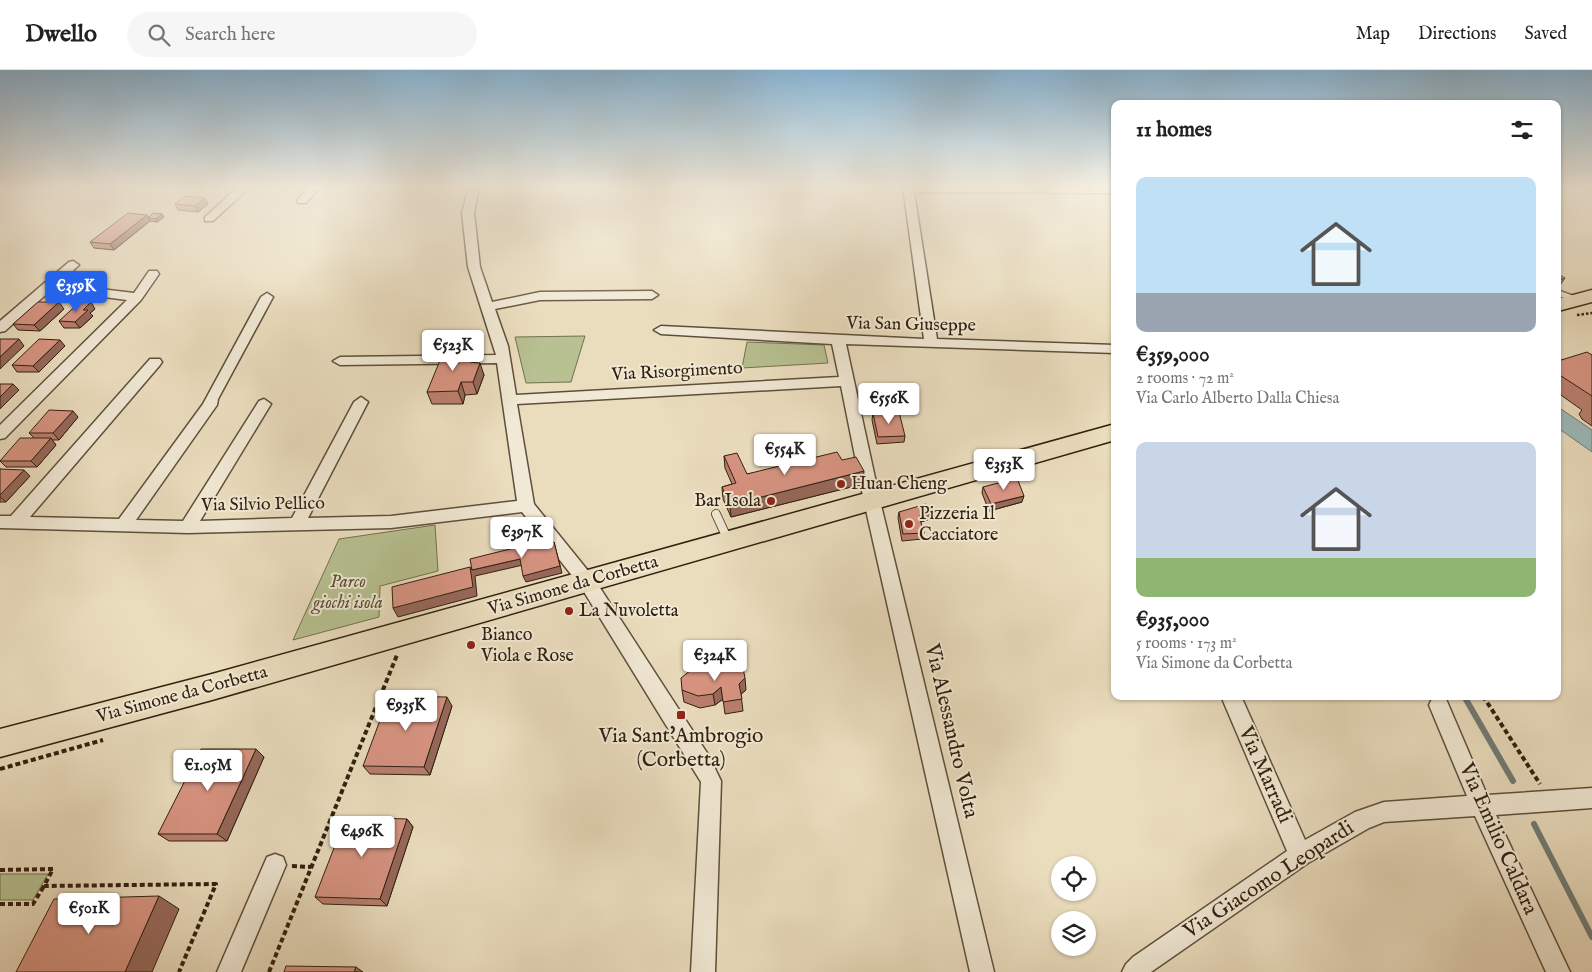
<!DOCTYPE html>
<html lang="en">
<head>
<meta charset="utf-8">
<style>
  body { margin:0; font-family:"IM FELL English",serif; background:#f6f6f6; color:#222; height:100vh; display:flex; flex-direction:column; font-size:19px; white-space:nowrap }
  * { box-sizing:border-box; margin:0 }
  p { font-size:16px; color:#767676 }
  .icon { flex:none; width:28px; height:28px; fill:none; stroke:currentColor; stroke-width:2; stroke-linecap:round; stroke-linejoin:round }
  .map { position:relative; flex:1; overflow:hidden }
  .details { position:absolute; left:1111px; top:30px; width:450px; height:600px; display:flex; flex-direction:column; background:#fff; border-radius:10px; box-shadow:0 1px 4px #0004 }
  .details>* { flex:none }
  .fabs { position:absolute; left:1051px; top:786px; display:grid; gap:10px }
  .fabs a { display:grid; place-items:center; width:45px; height:45px; border-radius:50%; background:#fff; box-shadow:0 1px 4px #0004; font-size:25px }
  .price { position:absolute; translate:-50% -42px; padding:0 11px; border-radius:5px; background:#fff; color:#222; font-size:16px; line-height:32px; filter:drop-shadow(0 1px 2px #0008) }
  .price::after { content:''; position:absolute; left:50%; top:30px; width:15px; height:11px; margin-left:-8px; background:inherit; clip-path:polygon(0 0,100% 0,50% 100%) }
  .price.selected { background:#2563eb; color:#fff }
  ul { padding:0; list-style:none }
  li { display:grid; align-content:center; gap:10px; height:265px; padding:0 25px }
  li span { display:grid; place-items:center; height:155px; border-radius:10px; color:#555 }
  li>.icon { margin-inline-start:auto }
  span .icon { width:90px; height:90px; fill:#fffc; stroke-width:1 }
  li b { font-size:21px }
  h2 { display:flex; justify-content:space-between; align-items:center; height:60px; padding:0 25px; font-size:21px }
  header { display:flex; align-items:center; gap:30px; box-sizing:border-box; height:70px; padding:0 25px; background:#fff; border-bottom:1px solid #e0e0e0 }
  header strong { font-size:24px }
  nav { display:flex; gap:28px; margin-inline-start:auto; font-size:18px }
  .search { width:350px; height:45px; background:#f6f6f6; display:flex; align-items:center; gap:12px; box-sizing:border-box; padding:0 18px; border-radius:28px; color:#767676; font-size:19px }
  .map>svg:first-child { display:block }
  .green { fill:#b7c191; stroke:#747050 }
  .water { fill:#9bbabb; stroke:#707c76 }
  .lines { fill:none; stroke-linecap:round; stroke-linejoin:round }
  .stream { stroke:#707c76; stroke-width:6 }
  .lane-far1-casing { stroke:#5e4f3b; stroke-width:8 }
  .lane-casing { stroke:#5e4f3b; stroke-width:10 }
  .street-casing { stroke:#5e4f3b; stroke-width:3 }
  .primary-casing { stroke:#30200f; stroke-width:3 }
  .path-far1 { stroke:#30200f; stroke-width:2.5; stroke-dasharray:2.5 2; stroke-linecap:butt }
  .path { stroke:#30200f; stroke-width:4; stroke-dasharray:5 3; stroke-linecap:butt }
  .lane-far1 { stroke:#f1e9d5; stroke-width:5.5 }
  .lane { stroke:#f1e9d5; stroke-width:8 }
  .street { fill:#f1e9d5; fill-rule:evenodd }
  .primary { fill:#eaddbe; fill-rule:evenodd }
  .wall { fill:#ba7f70; stroke:#30200f }
  .shaded-wall { fill:#97685b; stroke:#30200f }
  .building { fill:#d89482; stroke:#30200f }
  .poi-dot { fill:#8f2418; stroke:#f1e9d5; stroke-width:2 }
  .labels { text-anchor:middle; dominant-baseline:central; stroke-width:4; stroke-linejoin:round; paint-order:stroke }
  .street-label { font-size:18px; fill:#30200f; stroke:#f1e9d5 }
  .poi-label { font-size:18px; fill:#30200f; stroke:#f1e9d5; text-anchor:start }
  .park-label { font-size:18px; font-style:italic; fill:#585036; stroke:#f1e9d5 }
  .near-street-label { font-size:21px; fill:#30200f; stroke:#f1e9d5 }
  .near-poi-label { font-size:21px; fill:#30200f; stroke:#f1e9d5 }
</style>
</head>
<body>
<header>
<strong>Dwello</strong>
<div class="search"><svg class="icon" aria-label="search" viewBox="0 0 24 24"><circle cx="10" cy="10" r="6"/><path d="M15 15l6 6"/></svg>Search here</div>
<nav><a>Map</a><a>Directions</a><a>Saved</a></nav>
</header>
<div class="map">
<svg width="1592" height="902" viewBox="0 0 1592 902">
  <rect width="100%" height="100%" fill="#eaddbe"/>
  <filter id="stains"><feTurbulence type="fractalNoise" baseFrequency=".004" numOctaves="4"/><feColorMatrix values="0 0 0 0 .2 0 0 0 0 .09 0 0 0 0 .02 0 0 0 .5 -.17"/></filter>
  <radialGradient id="worn" r=".72"><stop offset=".6" stop-color="#630" stop-opacity="0"/><stop offset="1" stop-color="#630" stop-opacity=".3"/></radialGradient>
  <!-- green -->
  <path class="green" d="M585,266l-14,46 -45,1 -11,-46z
    M747,272l77,3 4,18 -86,5z
    M435,455l3,46 -58,15 -1,31 -86,23 46,-101z
    M0,804h48l-15,26h-33z"/>
  <!-- water -->
  <path class="water" d="M1558,337l34,23v22l-34,-24z"/>
  <g class="lines">
    <!-- stream -->
    <path class="stream" d="M1464,626l49,85
      M1534,754l58,113"/>
    <!-- lane-far1 casing -->
    <g class="lane-far1-casing">
      <path id="lane-far1" d="M1558,223l19,7"/>
    </g>
    <!-- lane casing -->
    <g class="lane-casing">
      <path id="lane" d="M716,444l12,26"/>
    </g>
    <!-- street casing -->
    <g class="street-casing">
      <path id="street" d="M238,117h12l-37,34h-8v-4z
        M309,117h11l-14,16h-8l-1,-2z
        M469,117h10l-5,26 6,54 12,35 48,-10 112,-1 6,4 -6,4 -112,1 -45,9 13,37 8,49 323,-18 -7,-33 -171,-10 -7,-4 7,-4 263,13 -21,-152h212v6l-201,-1 23,147 178,6v8l-269,-9 34,157 114,471h-24l-106,-471 -23,-115 -324,18 17,100 59,73 116,179 12,25 -6,191h-24l10,-190 -120,-195 -59,-75 -131,16 -203,5 -188,-5v-12h11l139,-157h10l2,3 -2,3 -130,152 89,2 84,-115 58,-107 6,-4 6,4 -55,102 -1,6 -81,115 47,1 76,-120 5,-2 7,5 -71,117 92,-3 62,-116 7,-5 7,5 -60,116 83,-2 126,-15 -20,-138 -157,2 -7,-4 7,-4 156,-2 -28,-88 -6,-54z
        M73,191l6,4 -20,19 75,9 15,-22h8l2,3 -18,26 -136,138 -5,1v-14l127,-125 -76,-10 -46,41 -5,1v-11l69,-59z
        M1221,626h20l64,144 50,-28 29,-10 83,-6 -38,-91 3,-6 7,-3 7,3 41,96 105,-7v20l-96,7 74,157h-24l-71,-156 -91,6 -15,6 -61,35 -157,109h-29l4,-8 7,-7 154,-106z
        M275,784l8,3 3,8 -45,107h-24l50,-115z"/>
    </g>
    <!-- primary casing -->
    <g class="primary-casing">
      <path id="primary" d="M1592,220v12l-34,9v-12z
        M1115,354v16l-903,260 -212,57v-28l212,-55z"/>
    </g>
    <!-- path-far1 -->
    <path class="path-far1" d="M1577,245l15,-2"/>
    <!-- path -->
    <path class="path" d="M1483,626l57,88
      M0,699l103,-29
      M292,796l19,1
      M0,800l53,-1 -9,17 172,-2 -37,88
      M0,834h33l11,-18
      M269,902l128,-317"/>
    <!-- lane-far1 -->
    <use href="#lane-far1" class="lane-far1"/>
    <!-- lane -->
    <use href="#lane" class="lane"/>
    <!-- street -->
    <use href="#street" class="street"/>
    <!-- primary -->
    <use href="#primary" class="primary"/>
  </g>
  <!-- wall -->
  <path class="wall" d="M205,128l3,6 -10,8 -20,-2 -3,-6z
    M162,144l2,3 -7,5 -7,-1 -36,29 -20,-2 -4,-6 57,-27 1,2z
    M64,239l-24,22 -22,-1 -5,-6z
    M95,239l-5,4 3,3 -13,12h-16l-5,-7z
    M65,276l-26,26h-22l-5,-7z
    M1592,285v71l-10,-7 -3,-5 3,-4 -24,-17v-32z
    M477,293l7,12 -7,19 -12,1 -2,9h-31l-5,-12z
    M873,343l32,23 -1,6 -27,2 -5,-24z
    M78,347l-19,23h-7l4,5 -19,22h-31l-6,-6 34,-23 -5,-5z
    M724,386l23,18 95,-14 21,24 -132,33 -8,-18 -1,-12 10,-3 -7,-16z
    M0,399l30,7 -24,26h-6z
    M983,417l39,15 -33,9 -7,-18z
    M899,442l31,7 -10,3 4,11 -2,6 -20,2 -4,-23z
    M682,620h64l-5,4 2,17 -18,3 -2,-15 -8,6 -15,3 -16,-6z
    M452,636l-22,69 -60,-1 -7,-8z
    M264,687l-37,84h-58l-11,-7z
    M407,749l6,8 -26,79 -64,-2 -8,-7z"/>
  <!-- shaded-wall -->
  <path class="shaded-wall" d="M205,128l3,6 -10,8 -3,-6z
    M162,144l2,3 -7,5 -1,-3z
    M147,145l3,6 -36,29 -4,-6z
    M1565,208l-7,10v-8z
    M59,232l5,7 -24,22 -6,-6z
    M91,232l4,7 -5,4 3,3 -13,12 -5,-6 8,-12z
    M19,269l5,7 -24,23v-12z
    M60,270l5,6 -26,26 -6,-6z
    M473,283l5,13 -8,-4z
    M480,293l4,12 -7,19 -4,-12z
    M461,312l4,13 -2,9 -5,-13z
    M13,314l6,6 -19,19v-12z
    M73,341l5,6 -19,23 -6,-7z
    M51,368l5,7 -19,22 -6,-6z
    M24,400l6,6 -24,26 -6,-5v-2z
    M864,401l-1,13 -132,33 -1,-12z
    M1024,426l-2,6 -33,9 2,-7z
    M931,443l-1,6 -12,4 1,-7z
    M554,472l8,31 -36,9 -3,-6z
    M520,489l3,6 -48,11 2,20 -79,21 -5,-9 77,-41 2,3z
    M745,608l1,12 -6,5 -1,-11z
    M721,617l2,12 -8,6 -2,-11z
    M447,627l5,9 -22,69 -6,-8z
    M256,679l8,8 -37,84 -10,-7z
    M407,749l6,8 -26,79 -7,-7z
    M159,826l20,13 -27,63h-27z
    M356,897l7,5h-9z"/>
  <!-- building -->
  <path class="building" d="M185,126l20,2 -10,8 -20,-2z
    M128,143l19,2 -37,29 -20,-2z
    M153,143l9,1 -6,5 -8,-1z
    M1558,204l7,4 -7,2z
    M38,232h21l-25,23 -21,-1z
    M80,232h11l-8,8h5l-13,12 -16,-1z
    M0,269h19l-19,18z
    M39,269l21,1 -27,26 -21,-1z
    M1587,282l5,3v41l-34,-22v-13z
    M443,283h30l-3,9 10,1 -7,19h-12l-3,9 -31,1z
    M0,314h13l-13,13z
    M49,340l24,1 -20,22h-24z
    M899,342l6,24 -27,1 -5,-24z
    M20,368h31l-20,23h-31z
    M837,382l5,8 14,-3 8,14 -134,34 -8,-18 14,-4 -12,-27 13,-3 10,21z
    M0,399l24,1 -24,25z
    M1017,408l7,18 -33,8 -8,-17z
    M926,434l5,9 -12,3 5,17 -21,1 -4,-22z
    M554,472l6,24 -37,10 -3,-17 -48,11 -2,-11 48,-12 1,4z
    M470,497l3,20 -80,21 -1,-21z
    M733,596l10,2 2,10 -6,6 3,15 -19,3 -2,-15 -8,7 -15,2 -16,-6 -1,-12 10,-8 16,-3 11,2z
    M389,626l58,1 -23,70 -61,-1z
    M201,679h55l-39,85h-59z
    M346,747l61,2 -27,80 -65,-2z
    M159,826l-34,76h-109l38,-73z
    M286,896l70,1 -2,5h-70z"/>
  <!-- sky -->
  <linearGradient id="sky" x2="0" y2="1"><stop stop-color="#89b6d6"/><stop offset="0.48" stop-color="#f6f0e2"/><stop offset="1" stop-color="#f6f0e2" stop-opacity="0"/></linearGradient>
  <rect width="1592" height="244" fill="url(#sky)"/>
  <!-- markers -->
  <g class="poi-dot">
    <circle cx="841" cy="414" r="5"/>
    <circle cx="771" cy="431" r="5"/>
    <circle cx="909" cy="454" r="5"/>
    <circle cx="569" cy="541" r="5"/>
    <circle cx="471" cy="575" r="5"/>
    <rect x="676" y="640" width="10" height="10" rx="2.5"/>
  </g>
  <g class="labels">
    <!-- street labels -->
    <g class="street-label">
      <text transform="translate(911 255) rotate(1)">Via San Giuseppe</text>
      <text transform="translate(677 302) rotate(-3)">Via Risorgimento</text>
      <text transform="translate(263 435) rotate(-1)">Via Silvio Pellico</text>
      <text transform="translate(573 516) rotate(-16)">Via Simone da Corbetta</text>
      <text transform="translate(182 625) rotate(-15)">Via Simone da Corbetta</text>
    </g>
    <!-- poi labels -->
    <g class="poi-label">
      <text x="851" y="414">Huan Cheng</text>
      <text x="761" y="431" text-anchor="end">Bar Isola</text>
      <text x="919" y="444">Pizzeria Il<tspan x="919" dy="21">Cacciatore</tspan></text>
      <text x="579" y="541">La Nuvoletta</text>
      <text x="481" y="565">Bianco<tspan x="481" dy="21">Viola e Rose</tspan></text>
    </g>
    <!-- park labels -->
    <g class="park-label">
      <text x="348" y="512">Parco<tspan x="348" dy="21">giochi isola</tspan></text>
    </g>
    <!-- near-street labels -->
    <g class="near-street-label">
      <text transform="translate(951 661) rotate(77)">Via Alessandro Volta</text>
      <text transform="translate(1265 705) rotate(66)">Via Marradi</text>
      <text transform="translate(1498 769) rotate(66)">Via Emilio Caldara</text>
      <text transform="translate(1269 810) rotate(-33)">Via Giacomo Leopardi</text>
    </g>
    <!-- near-poi labels -->
    <g class="near-poi-label">
      <text x="681" y="666">Via Sant'Ambrogio<tspan x="681" dy="24">(Corbetta)</tspan></text>
    </g>
  </g>
  <rect width="100%" height="100%" filter="url(#stains)"/>
  <rect width="100%" height="100%" fill="url(#worn)"/>
</svg>
<div class="fabs">
<a><svg class="icon" aria-label="locate" viewBox="0 0 24 24"><circle cx="12" cy="12" r="6"/><path d="M12 2v4M12 18v4M2 12h4M18 12h4"/></svg></a>
<a><svg class="icon" aria-label="layers" viewBox="0 0 24 24"><path d="M12 4l9 5-9 5-9-5zM3 14l9 5 9-5"/></svg></a>
</div>
<b class="price selected" style="left:76px;top:243px">€359K</b>
<b class="price" style="left:453px;top:302px">€523K</b>
<b class="price" style="left:889px;top:355px">€556K</b>
<b class="price" style="left:785px;top:406px">€554K</b>
<b class="price" style="left:1004px;top:421px">€353K</b>
<b class="price" style="left:522px;top:489px">€397K</b>
<b class="price" style="left:715px;top:612px">€324K</b>
<b class="price" style="left:406px;top:662px">€935K</b>
<b class="price" style="left:208px;top:722px">€1.05M</b>
<b class="price" style="left:362px;top:788px">€496K</b>
<b class="price" style="left:89px;top:865px">€501K</b>
<section class="details">
<h2>11 homes<svg class="icon" aria-label="filters" viewBox="0 0 24 24"><path d="M4 7h16M4 17h16"/><circle cx="9" cy="7" r="2"/><circle cx="15" cy="17" r="2"/></svg></h2>
<ul>
<li><span style="background:linear-gradient(#bfe0f5 75%,#9aa5b1 0)"><svg class="icon" aria-label="home" viewBox="0 0 24 24"><path d="M3 11l9-7 9 7M6 9v11h12V9"/></svg></span><div><b>€359,000</b><p>2 rooms · 72 m²</p><p>Via Carlo Alberto Dalla Chiesa</p></div></li>
<li><span style="background:linear-gradient(#c9d6e8 75%,#8fb573 0)"><svg class="icon" aria-label="home" viewBox="0 0 24 24"><path d="M3 11l9-7 9 7M6 9v11h12V9"/></svg></span><div><b>€935,000</b><p>5 rooms · 173 m²</p><p>Via Simone da Corbetta</p></div></li>
</ul>
</section>
</div>
</body>
</html>
